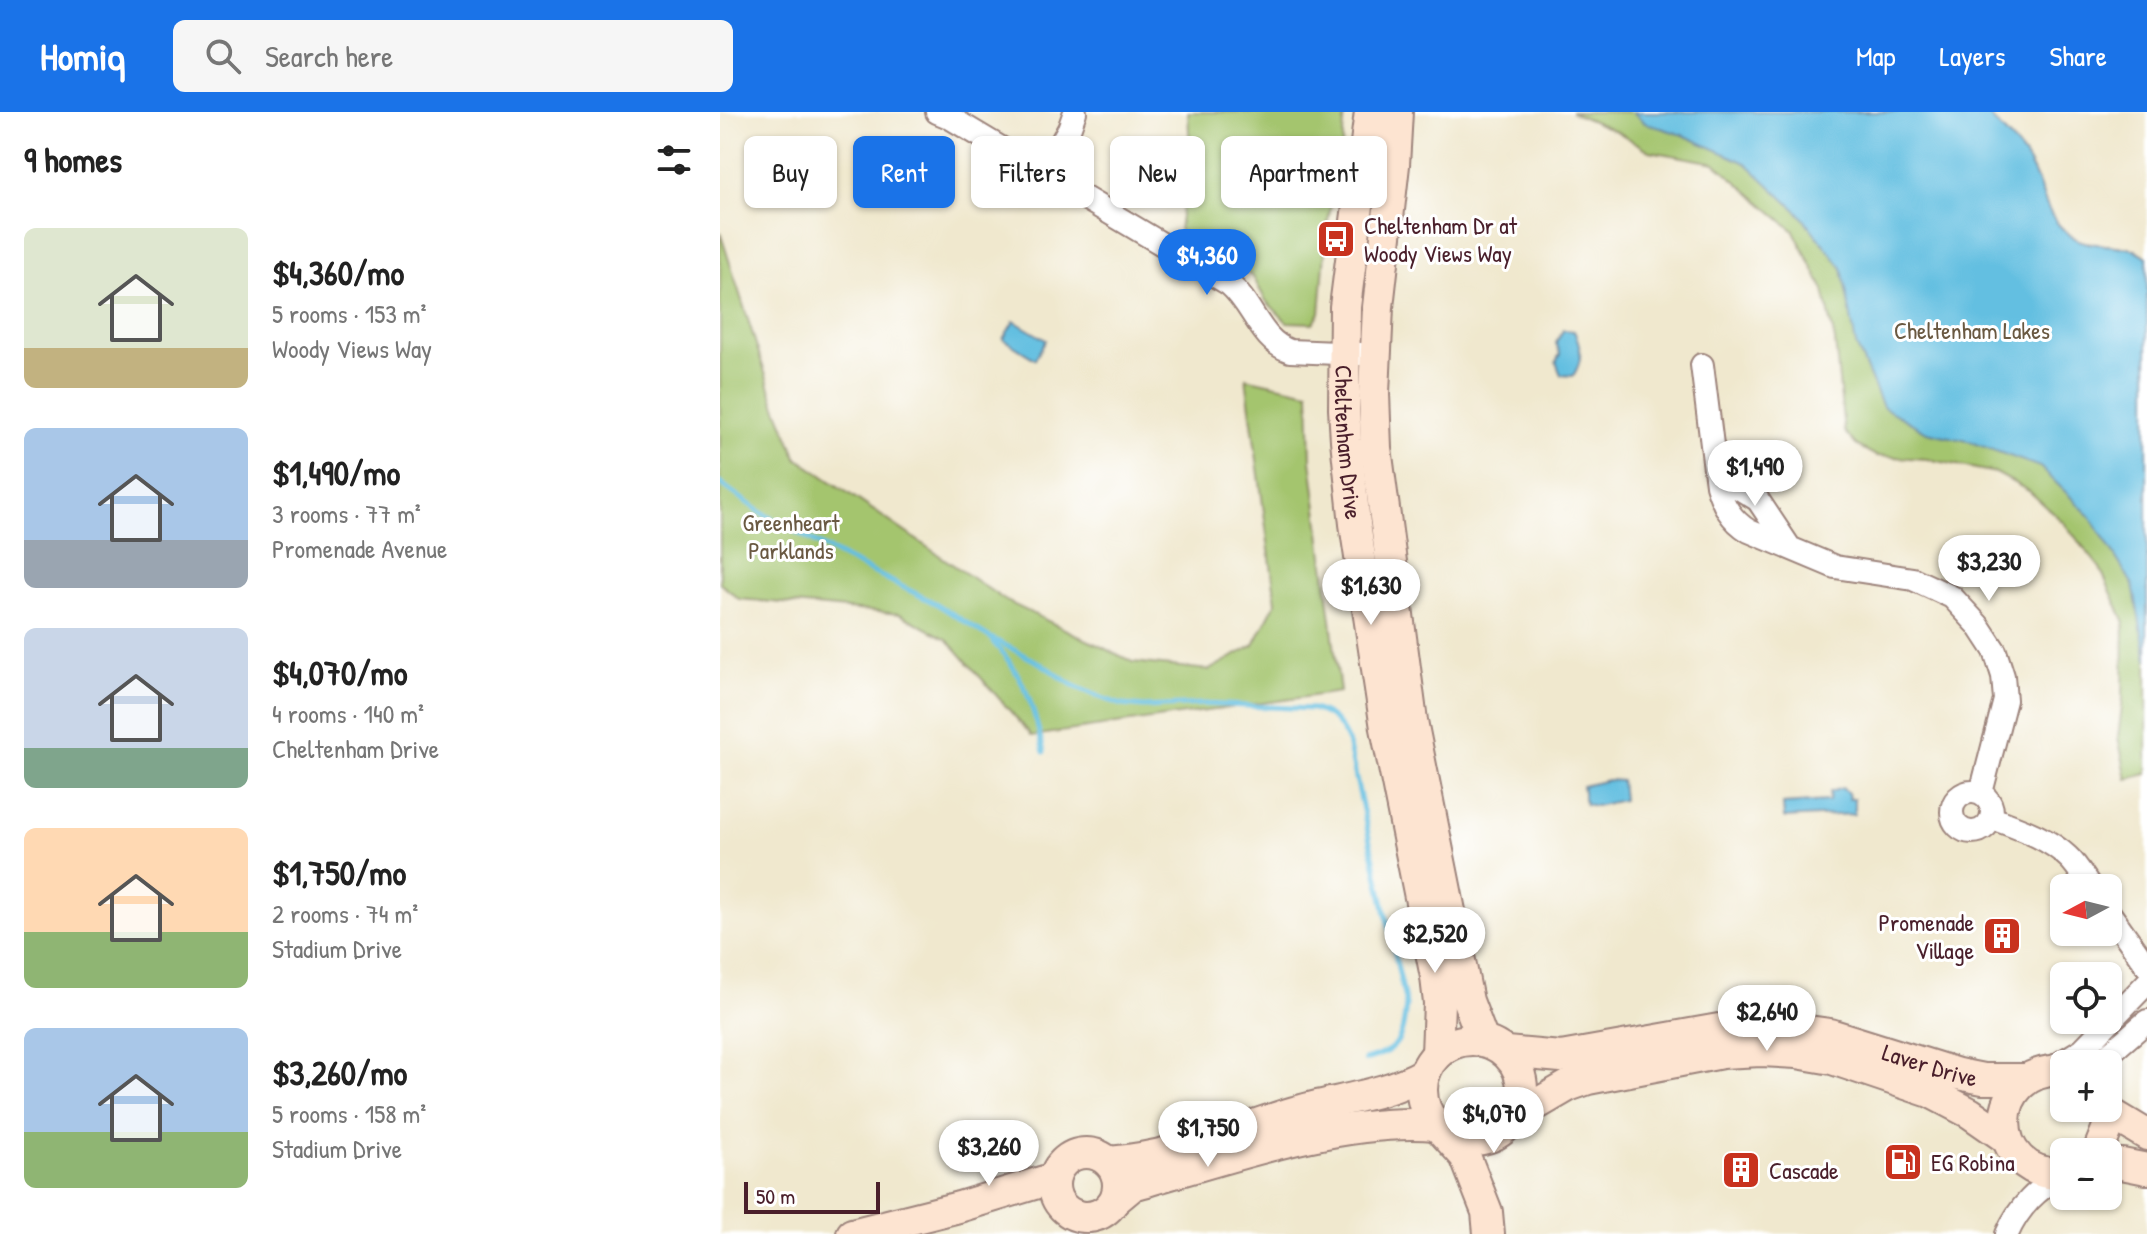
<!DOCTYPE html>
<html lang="en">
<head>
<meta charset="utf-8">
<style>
  body { margin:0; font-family:"Patrick Hand",sans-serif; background:#f6f6f6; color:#222; height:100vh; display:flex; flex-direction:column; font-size:30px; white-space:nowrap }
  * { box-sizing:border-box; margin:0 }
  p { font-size:26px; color:#767676 }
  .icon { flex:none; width:44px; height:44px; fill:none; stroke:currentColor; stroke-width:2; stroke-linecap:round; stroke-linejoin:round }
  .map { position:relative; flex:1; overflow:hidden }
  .panel { display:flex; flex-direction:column; background:#fff; width:720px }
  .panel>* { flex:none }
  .hud { position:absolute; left:24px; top:24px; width:760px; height:72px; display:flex; gap:16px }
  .needle { width:52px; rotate:263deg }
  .buttons { position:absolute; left:1330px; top:762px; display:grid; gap:16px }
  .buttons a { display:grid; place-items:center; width:72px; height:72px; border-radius:12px; background:#fff; box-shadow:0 2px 6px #0004; font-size:40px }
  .scale { position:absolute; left:24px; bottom:20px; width:136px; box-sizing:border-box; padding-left:8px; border:4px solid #4a1f2b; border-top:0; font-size:22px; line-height:28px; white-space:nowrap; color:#4a1f2b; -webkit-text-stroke:6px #fff; paint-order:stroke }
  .price { position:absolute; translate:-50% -68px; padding:0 18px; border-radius:28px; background:#fff; color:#222; font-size:26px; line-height:52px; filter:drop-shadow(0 2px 4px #0008) }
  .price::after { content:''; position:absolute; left:50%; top:48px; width:24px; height:18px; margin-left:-12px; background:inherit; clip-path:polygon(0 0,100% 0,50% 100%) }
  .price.active { background:#1a73e8; color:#fff }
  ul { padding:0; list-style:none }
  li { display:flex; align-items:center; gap:24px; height:200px; padding:0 24px }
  li span { display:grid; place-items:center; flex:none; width:224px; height:160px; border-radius:12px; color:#555 }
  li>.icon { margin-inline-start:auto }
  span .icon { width:96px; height:96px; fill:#fffc; stroke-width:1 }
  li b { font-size:34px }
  h2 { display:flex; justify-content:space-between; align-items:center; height:96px; padding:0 24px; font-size:34px }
  .tag { padding:0 28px; border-radius:12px; background:#fff; box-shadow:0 2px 6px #0004; font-size:28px; line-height:72px }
  .tag.active { background:#1a73e8; color:#fff }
  header { display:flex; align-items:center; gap:48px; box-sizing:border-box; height:112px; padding:0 40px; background:#1a73e8; color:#fff }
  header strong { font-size:38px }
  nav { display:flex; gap:44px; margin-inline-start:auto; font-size:28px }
  .search { width:560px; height:72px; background:#f6f6f6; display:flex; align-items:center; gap:20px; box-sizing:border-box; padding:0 28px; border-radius:12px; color:#767676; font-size:30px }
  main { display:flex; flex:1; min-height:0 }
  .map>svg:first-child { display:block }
  .green { fill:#a4c56e; stroke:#77724c; stroke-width:2 }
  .water { fill:#63bfe1; stroke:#566f86; stroke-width:2 }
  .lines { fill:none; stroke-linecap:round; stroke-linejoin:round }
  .stream { stroke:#63bfe1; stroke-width:5 }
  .street-casing { stroke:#9d847c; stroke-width:26 }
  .secondary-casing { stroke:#9d847c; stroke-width:34 }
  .street { stroke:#fff; stroke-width:22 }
  .secondary { stroke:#fde4d1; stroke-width:30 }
  .labels { text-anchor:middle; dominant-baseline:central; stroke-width:6; stroke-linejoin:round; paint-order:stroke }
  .poi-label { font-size:24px; fill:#4a1f2b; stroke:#fff; text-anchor:start }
  .park-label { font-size:24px; fill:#6a5942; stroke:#fff }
  .street-label { font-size:24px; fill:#4a1f2b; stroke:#fff }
</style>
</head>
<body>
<header>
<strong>Homiq</strong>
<div class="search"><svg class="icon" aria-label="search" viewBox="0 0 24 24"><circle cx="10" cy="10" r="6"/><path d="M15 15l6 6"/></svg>Search here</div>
<nav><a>Map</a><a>Layers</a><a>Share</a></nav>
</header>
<main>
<section class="panel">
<h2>9 homes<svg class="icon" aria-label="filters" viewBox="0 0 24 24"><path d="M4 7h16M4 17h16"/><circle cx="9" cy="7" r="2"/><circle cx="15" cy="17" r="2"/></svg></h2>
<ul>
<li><span style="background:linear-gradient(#dfe7d0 75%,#c2b280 0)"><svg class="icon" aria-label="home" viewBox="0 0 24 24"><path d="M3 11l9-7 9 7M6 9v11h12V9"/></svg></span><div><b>$4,360/mo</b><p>5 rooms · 153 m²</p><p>Woody Views Way</p></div></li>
<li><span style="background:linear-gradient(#a9c7e8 70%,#9aa5b1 0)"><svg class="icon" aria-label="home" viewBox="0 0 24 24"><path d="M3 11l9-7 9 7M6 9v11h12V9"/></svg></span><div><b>$1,490/mo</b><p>3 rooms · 77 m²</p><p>Promenade Avenue</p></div></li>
<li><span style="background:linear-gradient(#c9d6e8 75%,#7fa58c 0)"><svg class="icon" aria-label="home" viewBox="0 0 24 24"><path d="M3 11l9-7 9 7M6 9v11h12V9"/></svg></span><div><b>$4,070/mo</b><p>4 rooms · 140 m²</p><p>Cheltenham Drive</p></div></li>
<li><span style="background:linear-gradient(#ffd9b3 65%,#8fb573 0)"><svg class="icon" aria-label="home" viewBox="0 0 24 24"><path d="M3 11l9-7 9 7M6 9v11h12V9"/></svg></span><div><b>$1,750/mo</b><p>2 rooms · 74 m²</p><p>Stadium Drive</p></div></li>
<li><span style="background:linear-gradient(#a9c7e8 65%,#8fb573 0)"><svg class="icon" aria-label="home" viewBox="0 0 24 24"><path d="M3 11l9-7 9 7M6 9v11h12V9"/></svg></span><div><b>$3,260/mo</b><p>5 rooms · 158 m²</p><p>Stadium Drive</p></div></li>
</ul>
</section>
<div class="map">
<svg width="1427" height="1122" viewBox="0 0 1427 1122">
  <rect width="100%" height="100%" fill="#fff"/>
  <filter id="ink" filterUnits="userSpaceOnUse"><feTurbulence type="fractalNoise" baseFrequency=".0125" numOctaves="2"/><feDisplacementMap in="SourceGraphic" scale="16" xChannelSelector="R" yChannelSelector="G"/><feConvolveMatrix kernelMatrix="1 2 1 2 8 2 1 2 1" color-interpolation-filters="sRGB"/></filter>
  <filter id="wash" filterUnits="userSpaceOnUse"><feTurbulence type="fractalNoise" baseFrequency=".006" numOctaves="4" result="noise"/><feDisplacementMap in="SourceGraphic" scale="32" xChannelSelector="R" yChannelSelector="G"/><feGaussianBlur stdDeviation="1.8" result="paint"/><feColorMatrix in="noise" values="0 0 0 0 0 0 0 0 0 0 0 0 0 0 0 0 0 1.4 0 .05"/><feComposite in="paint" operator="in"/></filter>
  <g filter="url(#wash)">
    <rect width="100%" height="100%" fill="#f0e8ce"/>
    <!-- green -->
    <path class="green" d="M468,0h157l-3,34 -15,81 -7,86 -7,10 -26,-1 -21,-21 -13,-24 -74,-47 11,-79z
      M851,0h415c13,17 30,30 41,48 17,26 15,56 43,75 22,17 54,3 77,22v517l-20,5 -9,-42 5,-39 1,-78 -24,-52 -36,-45 -35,-32 -33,-18 -69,-14 -51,-3 -20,-11 -12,-14 -9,-90 -11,-51 -30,-59 -79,-68 -65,-12 -34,-20z
      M0,120l55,172 22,54 209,143 127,61 76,8 45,-25 22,-43 -30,-224 63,14 2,68 29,232 -308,44 -85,-97 -47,-25 -161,-15 -19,-16z"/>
    <!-- water -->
    <path class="water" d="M913,0h353c13,17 30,30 41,48 17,26 15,55 43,75 22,17 54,3 77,22v403l-14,-75 -43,-69 -50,-49 -72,-26 -41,-9 -44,-25 -27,-62 -14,-77 -43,-55 -53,-50 -63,-28 -38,-12z
      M294,209l32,19 -11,19 -32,-20z
      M843,218l11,1c8,17 9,29 -1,45l-12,-1 -5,-13 4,-8 -4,-11z
      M888,668l13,1 2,19 -28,6 -10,-2 -3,-18z
      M1122,676l6,5 1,6h5v15l-70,4 -1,-14 46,-3 1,-9z"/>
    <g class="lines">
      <!-- stream -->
      <path class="stream" d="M0,371l40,29 82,45 95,47 52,33 51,26 34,23 28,12 20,7 22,2 60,-3 109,5c20,6 26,14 35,33l58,263c-4,35 -6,45 -41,55
        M273,530c33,34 40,65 51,110"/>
    </g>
  </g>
  <g filter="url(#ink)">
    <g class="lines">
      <!-- street casing -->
      <g class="street-casing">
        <path id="street" d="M217,0l12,5 280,167c25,21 30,56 61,67l70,3
          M324,61l25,-44 6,-17
          M982,253l15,120c6,20 14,35 32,46l86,36 78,12 39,18 26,28 17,26 8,25 2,24 -24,93
          M996,358l16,14 26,16 30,45
          M1232 700a20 20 0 1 1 40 0a20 20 0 1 1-40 0Z
          M1272,706c26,10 55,19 76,39 9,8 16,21 23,31
          M1388,799l39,55
          M1386,952l5,-12 36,-31
          M1329,958l34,-21 64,-66
          M1287,1122c12,-28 30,-44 56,-60"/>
      </g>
      <!-- secondary casing -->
      <g class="secondary-casing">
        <g id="secondary">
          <path id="s1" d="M650,0l-25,195 -1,102 2,31 9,84 31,204 50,249 3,26 -2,51"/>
          <path d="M677,0l-3,53 -16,142 -4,86 2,55 36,273 56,280 15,40"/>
          <circle cx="752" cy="978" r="50"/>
          <path id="s2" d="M786,940l55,5 158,-28 54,-3 57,8 128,40 25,5h43"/>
          <path d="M1344,959c-77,-6 -80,106 0,103"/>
          <path d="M1387,999l40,24"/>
          <path d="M795,1005l53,-31 20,-7 134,-26 39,-2 36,2 35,6 98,33 40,21 36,25"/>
          <path d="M723,1020l22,24 22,56 2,22"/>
          <path d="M1378,1040l10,-25 -2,-19"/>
          <circle cx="366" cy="1073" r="32"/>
          <path d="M389,1050c67,-5 122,-31 185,-50 44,-13 90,-16 131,-39"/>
          <path d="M1388,1052h14l25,5"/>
          <path d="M395,1088l18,-15c91,-26 209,-68 303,-60"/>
          <path d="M132,1122l107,-27 95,-29"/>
        </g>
      </g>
      <!-- street -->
      <use href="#street" class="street"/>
      <!-- secondary -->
      <use href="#secondary" class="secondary"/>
    </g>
  </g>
  <!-- icons -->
  <defs>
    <g id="bus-square" transform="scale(2)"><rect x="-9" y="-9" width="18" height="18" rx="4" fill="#c8321e" stroke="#fff"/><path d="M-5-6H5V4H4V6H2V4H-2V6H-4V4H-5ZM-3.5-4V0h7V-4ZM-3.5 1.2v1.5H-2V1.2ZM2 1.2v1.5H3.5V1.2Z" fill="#fff"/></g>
    <g id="building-square" transform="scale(2)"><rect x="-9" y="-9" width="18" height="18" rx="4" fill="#c8321e" stroke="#fff"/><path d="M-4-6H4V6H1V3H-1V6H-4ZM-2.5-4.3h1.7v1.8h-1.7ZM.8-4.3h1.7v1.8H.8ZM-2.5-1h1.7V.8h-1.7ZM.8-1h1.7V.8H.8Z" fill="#fff"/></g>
    <g id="fuel-square" transform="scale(2)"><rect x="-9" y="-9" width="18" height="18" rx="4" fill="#c8321e" stroke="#fff"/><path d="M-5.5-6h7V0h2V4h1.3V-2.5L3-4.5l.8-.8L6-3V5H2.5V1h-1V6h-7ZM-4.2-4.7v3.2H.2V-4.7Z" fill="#fff"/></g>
  </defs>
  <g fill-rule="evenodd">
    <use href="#bus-square" x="616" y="127"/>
    <use href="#building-square" x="1282" y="824"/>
    <use href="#fuel-square" x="1183" y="1050"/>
    <use href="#building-square" x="1021" y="1058"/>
  </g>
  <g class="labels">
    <!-- poi labels -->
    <g class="poi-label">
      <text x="644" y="113">Cheltenham Dr at<tspan x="644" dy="28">Woody Views Way</tspan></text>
      <text x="1254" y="810" text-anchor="end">Promenade<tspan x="1254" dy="28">Village</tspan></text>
      <text x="1211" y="1050">EG Robina</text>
      <text x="1049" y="1058">Cascade</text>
    </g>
    <!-- park labels -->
    <g class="park-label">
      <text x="1252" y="218">Cheltenham Lakes</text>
      <text x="71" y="410">Greenheart<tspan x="71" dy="28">Parklands</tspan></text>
    </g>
    <!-- street labels -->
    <g class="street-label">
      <text stroke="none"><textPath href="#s1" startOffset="332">Cheltenham Drive</textPath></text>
      <text stroke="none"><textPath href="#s2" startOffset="432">Laver Drive</textPath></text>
    </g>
  </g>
</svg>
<div class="buttons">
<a><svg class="needle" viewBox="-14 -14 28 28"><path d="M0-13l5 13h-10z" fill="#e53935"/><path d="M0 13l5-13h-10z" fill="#767676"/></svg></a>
<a><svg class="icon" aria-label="locate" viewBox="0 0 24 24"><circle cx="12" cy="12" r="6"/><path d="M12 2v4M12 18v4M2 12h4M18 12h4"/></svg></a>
<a>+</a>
<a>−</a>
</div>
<div class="scale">50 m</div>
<b class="price active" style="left:487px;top:185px">$4,360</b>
<b class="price" style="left:1035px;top:396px">$1,490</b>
<b class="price" style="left:1269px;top:491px">$3,230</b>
<b class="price" style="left:651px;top:515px">$1,630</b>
<b class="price" style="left:715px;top:863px">$2,520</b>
<b class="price" style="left:1047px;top:941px">$2,640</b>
<b class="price" style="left:774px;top:1043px">$4,070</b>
<b class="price" style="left:488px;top:1057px">$1,750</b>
<b class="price" style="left:269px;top:1076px">$3,260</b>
<div class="hud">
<a class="tag">Buy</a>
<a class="tag active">Rent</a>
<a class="tag">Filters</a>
<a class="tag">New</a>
<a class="tag">Apartment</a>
</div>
</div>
</main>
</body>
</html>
